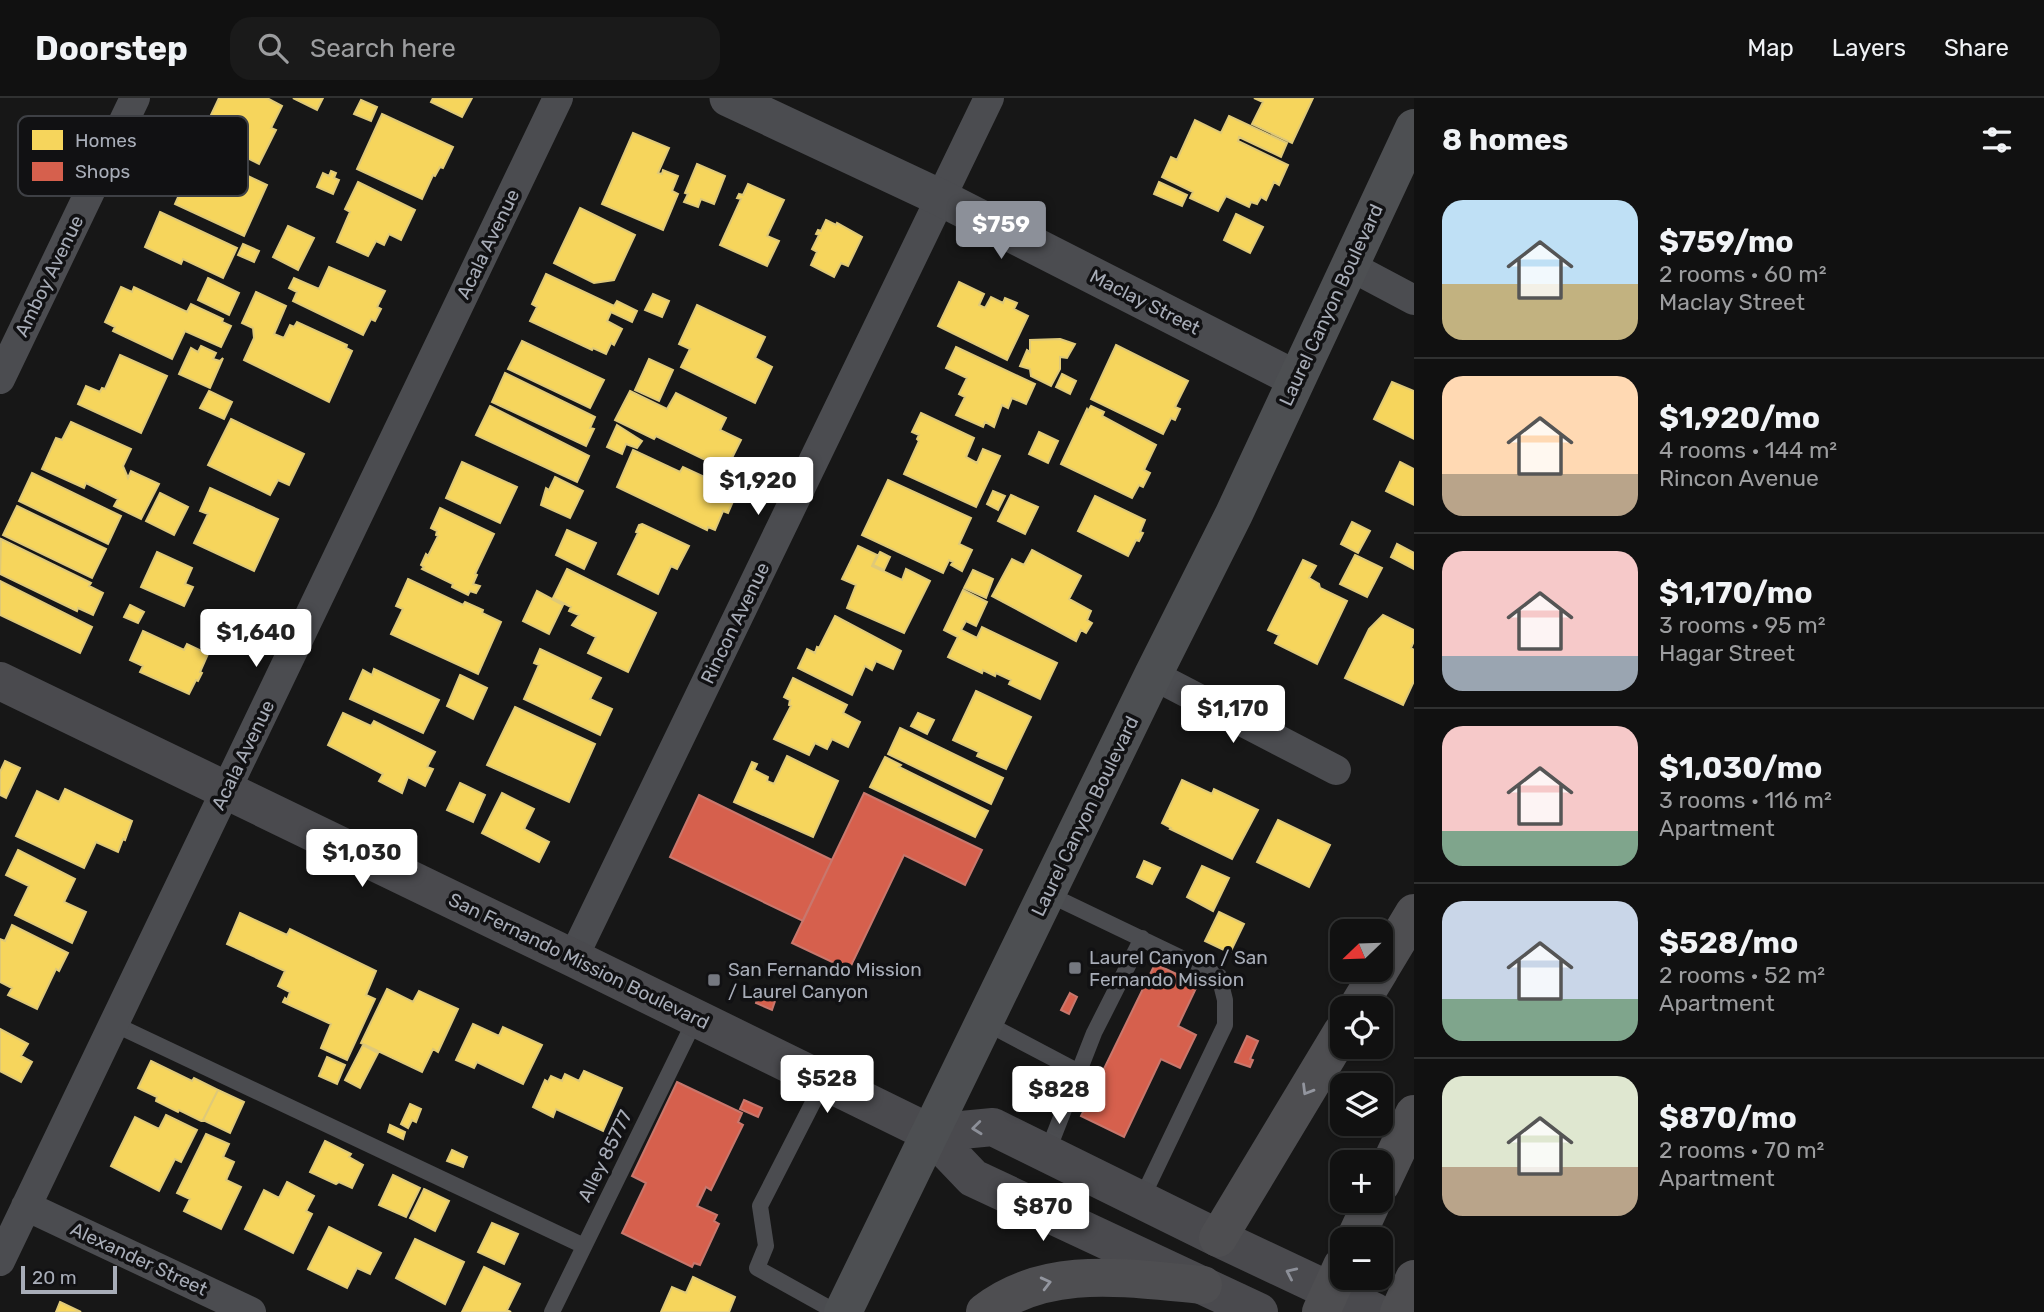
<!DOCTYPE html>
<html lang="en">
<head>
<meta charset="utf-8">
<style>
  body { margin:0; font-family:Rubik,sans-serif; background:#1a1a1a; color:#f1f3f6; height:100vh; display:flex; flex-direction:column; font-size:26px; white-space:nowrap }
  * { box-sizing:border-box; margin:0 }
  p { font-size:23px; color:#9c9d9f }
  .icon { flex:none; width:38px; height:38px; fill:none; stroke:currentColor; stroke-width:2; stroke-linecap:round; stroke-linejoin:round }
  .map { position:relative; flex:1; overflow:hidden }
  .details { display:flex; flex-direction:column; background:#111; width:630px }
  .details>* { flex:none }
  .needle { width:46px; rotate:247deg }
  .buttons { position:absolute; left:1330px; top:821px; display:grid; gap:14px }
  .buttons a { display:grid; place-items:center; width:63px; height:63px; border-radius:14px; background:#111; box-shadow:0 2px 5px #0004,0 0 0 2px #303131; font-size:35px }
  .scale { position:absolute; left:21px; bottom:18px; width:96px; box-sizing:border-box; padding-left:7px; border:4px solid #a8adb8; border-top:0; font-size:19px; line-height:24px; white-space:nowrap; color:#a8adb8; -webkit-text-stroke:5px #111113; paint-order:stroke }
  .price { position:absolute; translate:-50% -60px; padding:0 16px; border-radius:7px; background:#fff; color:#222; font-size:23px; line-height:46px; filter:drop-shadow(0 2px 4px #0008) }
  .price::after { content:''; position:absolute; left:50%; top:42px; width:21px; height:16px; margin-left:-10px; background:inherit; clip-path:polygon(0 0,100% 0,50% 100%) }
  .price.current { background:#8c9099; color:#fff }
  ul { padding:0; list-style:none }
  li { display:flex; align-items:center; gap:21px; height:175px; padding:0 28px }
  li+li { border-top:2px solid #303131 }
  li span { display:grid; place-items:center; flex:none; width:196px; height:140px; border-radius:21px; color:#555 }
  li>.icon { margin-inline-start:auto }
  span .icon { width:84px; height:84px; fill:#fffc; stroke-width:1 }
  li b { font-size:30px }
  h2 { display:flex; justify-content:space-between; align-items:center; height:84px; padding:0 28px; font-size:30px }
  header { display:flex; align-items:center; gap:42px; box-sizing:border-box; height:98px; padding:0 35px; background:#111; border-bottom:2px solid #303131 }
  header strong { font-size:33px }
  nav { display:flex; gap:38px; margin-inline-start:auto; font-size:24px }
  .search { width:490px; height:63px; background:#1a1a1a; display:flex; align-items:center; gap:18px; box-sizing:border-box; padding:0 24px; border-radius:21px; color:#9c9d9f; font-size:26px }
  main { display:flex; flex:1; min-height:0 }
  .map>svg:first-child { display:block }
  .homes { fill:#f6d55c; stroke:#dfc978; stroke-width:2 }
  .shops { fill:#d6604d; stroke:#c8776d; stroke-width:2 }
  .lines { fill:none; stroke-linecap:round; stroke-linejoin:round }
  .service { stroke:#4b4c50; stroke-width:16 }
  .minor { stroke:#4b4c50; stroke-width:30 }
  .tertiary { stroke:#4b4c50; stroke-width:37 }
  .secondary { stroke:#4a4a4e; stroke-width:38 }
  .primary { stroke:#4d4f52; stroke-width:38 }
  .motorway { stroke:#4e4e51; stroke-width:38 }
  .motorway-bridge { stroke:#4e4e51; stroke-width:38 }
  .oneway { stroke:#92959e }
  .oneway2 { stroke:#8c8f98 }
  .poi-dot { fill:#757880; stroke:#111113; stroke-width:2.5 }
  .labels { text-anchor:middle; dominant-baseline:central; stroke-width:7; stroke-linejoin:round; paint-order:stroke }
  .street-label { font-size:19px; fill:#a8adb8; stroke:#111113 }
  .poi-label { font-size:19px; fill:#a8adb8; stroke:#111113; text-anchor:start }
  .key { fill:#111113; stroke:#3e4045; stroke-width:2 }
  .key-label { font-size:19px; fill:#a8adb8 }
</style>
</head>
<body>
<header>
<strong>Doorstep</strong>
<div class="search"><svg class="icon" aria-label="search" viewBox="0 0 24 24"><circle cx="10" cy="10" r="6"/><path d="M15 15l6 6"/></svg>Search here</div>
<nav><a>Map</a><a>Layers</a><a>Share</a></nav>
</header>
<main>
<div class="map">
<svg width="1414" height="1214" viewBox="0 0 1414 1214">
  <rect width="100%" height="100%" fill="#171717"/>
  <!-- homes -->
  <path class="homes" d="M219,0h48l15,8 -11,22 5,2 -17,34 -54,-27 9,-18 -4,-2z
    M293,0h30l-6,12z
    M433,0h39l-10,19 -31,-15z
    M1254,0h59l-21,45 -40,-19 11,-22z
    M361,2l16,7 -6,14 -17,-7z
    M382,16l71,33 -10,21 -3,-1 -5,9 -2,-1 -11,24 -65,-30z
    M1229,18l58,27 -6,14 -42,-20 -1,4 50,24 -9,20 -5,-3 -8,18 -5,-3 -4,7 -6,-2 -2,5 -23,-11 -8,15 -28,-13 3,-6 -31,-15 9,-20 6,3 18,-40 26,13z
    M633,35l36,15 -11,25 4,1 1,-4 15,6 -6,15 6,3 -15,36 -61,-26z
    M198,54l69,33 -23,51 -69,-32z
    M697,66l28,12 -11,28 -13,-5 -3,8 -14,-5 4,-8 -3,-1z
    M331,73l5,2 -2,5 5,2 -6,14 -16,-7 6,-14 6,3z
    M358,84l57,28 -14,30 -12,-6 -5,11 -8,-4 -8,15 -31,-14 13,-30 -5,-3z
    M1159,84l28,13 -5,11 -28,-12z
    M748,86l36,16 -17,36 12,5 -12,25 -47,-21 21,-46 -4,-1 2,-4 4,1z
    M580,110l55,27 -21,45 -20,3 -40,-20z
    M160,114l77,36 -14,30 -40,-19 -2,5 -36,-17z
    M1236,116l27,13 -13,26 -26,-13z
    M826,122l10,5 1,-2 25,14 -14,29 -7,-3 -7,14 -23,-12 6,-13 -5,-3 7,-14 -3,-1 2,-4 3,1z
    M288,128l26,12 -16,32 -25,-13z
    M243,146l16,7 -5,11 -16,-7z
    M329,169l56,24 -8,16 4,2 -6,12 -4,-2 -8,16 -70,-34 4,-9 -8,-4 5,-10 25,11z
    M546,176l68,32 3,-5 20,10 -5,11 -21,-10 -4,9 15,8 -8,16 -3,-2 -5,11 -13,-6 -1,2 -62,-29 7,-14 -5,-3z
    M208,180l31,15 -10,22 -31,-15z
    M959,184l25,12 -5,11 6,3 6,-11 12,6 2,-5 12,5 -3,6 14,7 -21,44 -69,-34z
    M121,189l11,5 2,-5 53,25 4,-8 32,15 -1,3 9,4 -10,21 -36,-16 -13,28 -59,-28 2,-4 -10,-5z
    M256,194l30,14 -12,28 10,4 6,-13 4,2 3,-5 50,23 -1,3 6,3 -23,51 -85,-42 10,-22 -1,-10 -11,-5z
    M653,196l16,7 -7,16 -17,-7z
    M697,207l68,32 -10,21 17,9 -17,36 -74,-36 9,-18 -11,-5z
    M1060,241l15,5 -8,14 -7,-1v12l-9,17 -20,-10 -1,-7 -10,-3 7,-16 3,2v-12z
    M522,243l82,39 -14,28 -82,-39z
    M1116,247l72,36 -13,26 5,2 -5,11 -4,-2 -8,16 -72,-35z
    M201,248l15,7 -3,6 7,2 3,-3 -13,30 -31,-14 12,-26 7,4z
    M956,249l79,37 -9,20 -14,-6 -4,10 -6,-3 -8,22 -9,-5 -2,5 -27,-12 9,-18 -6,-3 8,-16 -21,-10z
    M120,257l47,21 -26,57 -63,-29 8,-18 14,6 2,-4 3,1z
    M649,261l24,11 -14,31 -24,-11z
    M505,275l90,44 -5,11 4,1 -8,17 -94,-44z
    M1062,276l14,7 -6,13 -14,-7z
    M1392,284l22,9v48l-40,-20z
    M209,293l23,11 -8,17 -24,-11z
    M630,293l37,18 9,-16 50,25 -6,12 21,10 -15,30 -70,-34 -2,3 -39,-19z
    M490,308l99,50 -12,26 -101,-47z
    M1091,308l13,6 -2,4 54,29 -12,25 6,3 -7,14 -4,-2 -7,13 -71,-34 26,-55 1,2z
    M921,315l53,25 -8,19 11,6 6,-14 17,7 -24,51 -72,-33 15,-33 -2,-2 2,-4 -7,-3z
    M231,321l73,35 -15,31 -11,-5 -8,15 -62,-30z
    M71,324l60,27 -8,17 5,12 3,-7 28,13 -18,35 -27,-13 4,-7 -32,-16 -2,5 -42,-19 14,-31 6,2z
    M617,327l25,16 -5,7 -11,-4 -4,10 -15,-7z
    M1039,334l19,9 -10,22 -19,-9z
    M633,352l47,22 3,-5 54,25 -9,21 -5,-2 -8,19 -7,-3 -1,3 -90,-43z
    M462,364l55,25 -17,36 -54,-25z
    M1400,364l14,7v36l-28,-14z
    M32,375l89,43 -13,28 -89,-43z
    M555,379l28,14 -13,27 -29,-13 5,-17 3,2z
    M888,382l83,38 -12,26 13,6 -10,21 -11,-6 2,-3 -4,-2 -6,13 -81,-38z
    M210,390l68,31 -24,52 -60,-28 14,-29 -8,-3z
    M993,393l12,5 -7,14 -11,-6z
    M160,395l28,14 -14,28 -28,-14z
    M1011,397l27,12 -13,27 -27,-13z
    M1095,398l50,24 -5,12 3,1 -4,8 -3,-1 -8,16 -50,-25z
    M17,408l89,43 -14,29 -89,-43z
    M440,410l54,26 -19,40 2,1 -4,9 7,2 -4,7 -6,-2 -2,4 -16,-8 1,-3 -31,-15 2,-2 -3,-2 5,-11 2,2 10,-20 -2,-1 1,-4 -6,-3z
    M1352,424l18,9 -12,22 -17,-9z
    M642,426l47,22 -12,23 -6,-3 -13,28 -40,-20 20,-41 -2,-1 3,-7z
    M567,432l29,13 -12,26 -28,-14z
    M1,441l90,44 -2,3 14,7 -10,22 -15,-7 -1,3 -77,-37z
    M1397,446l17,9v16l-23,-12z
    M858,448l19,9 -5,11 30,14 4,-11 24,12 -26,52 -57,-25 9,-23 -14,-6z
    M1032,452l49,26 -12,23 22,12 -4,9 5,3 -6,10 -5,-3 -5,11 -84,-45 20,-37 12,6z
    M157,454l35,16 -7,16 8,3 -9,19 -43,-19z
    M880,454l10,5 -6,13 -11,-5z
    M1355,457l27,13 -15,29 -27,-13z
    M1303,462l13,6 -7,12 10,6 1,4 27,13 -30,63 -42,-21 4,-8 -11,-5z
    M567,471l89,44 -28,59 -40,-19 8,-16 -24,-12 7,-10 -10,-4 2,-4 -18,-9z
    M973,472l20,9 -7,19 -22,-10z
    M408,481l55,26 2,-3 18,8 -1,3 19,9 -23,52 -87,-40 12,-25 -7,-3z
    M0,483l92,46 -12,26 -80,-38z
    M963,492l24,12 -11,24 -10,-5 -5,9 16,8 5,-11 75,36 -17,36 -31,-15 2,-4 -15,-7 -1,3 -12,-6 -1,3 -34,-16 10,-20 -14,-7z
    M537,493l26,14 -14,29 -26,-13z
    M130,507l14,7 -6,11 -14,-6z
    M1383,517l31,15v11l-3,7 3,2v31l-11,24 -58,-27 24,-49z
    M835,518l66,35 -8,18 -17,-8 -4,9 -7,-4 -13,29 -54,-27 9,-19 8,4 2,-6 2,1z
    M143,533l41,19 3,-6 21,10 -8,18 2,1 -4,8 -2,-1 -7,14 -49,-22 3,-6 -13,-6z
    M540,551l61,29 -11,21 22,10 -12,26 -76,-36 15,-34 -5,-2z
    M374,571l65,31 -16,33 -73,-34 13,-29 9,5z
    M460,577l27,13 -14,31 -26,-13z
    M793,580l54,27 -4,8 17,9 -12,25 -16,-8 -5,10 -12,-6 -6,12 -35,-16 17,-33 -2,-1 1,-5 -6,-3z
    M976,593l55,26 -25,52 -29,-13 2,-4 -26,-12z
    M515,609l80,37 -26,58 -82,-37z
    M343,615l28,13 3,-5 61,31 -8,15 6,2 -8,17 -17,-9 -6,16 -23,-12 4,-7 -55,-29z
    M918,615l16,7 -7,14 -16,-8z
    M900,630l103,50 -12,26 -103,-50z
    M787,658l51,25 -25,56 -79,-35 18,-40 5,2 -3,6 14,7 -1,4 7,3z
    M885,659l16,8 -2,2 89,44 -13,26 -105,-50z
    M5,663l15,7 -14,30 -6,-3v-23z
    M1182,682l30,14 2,-5 44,21 -26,49 -62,-30 1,-1 -9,-5z
    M460,685l25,12 -12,27 -26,-12z
    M65,691l67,32 -7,19 -2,-1 -5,13 -22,-10 -12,26 -68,-32 21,-45 22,11z
    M502,695l32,16 -10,20 25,13 -10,20 -57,-29z
    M1278,722l52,25 -21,42 -52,-25z
    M18,752l57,29 -11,23 22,10 -14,31 -57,-28 14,-29 -23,-11z
    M1144,763l16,7 -8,16 -15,-7z
    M1202,768l27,12 -16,33 -26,-14z
    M1219,814l25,12 -14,29 -25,-12z
    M240,815l47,22 3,-6 86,42 -10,24 9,4 -28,61 -26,-12 10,-24 -48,-22 2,-4 2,2 3,-8 -12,-6 7,-15 -58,-27z
    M12,827l56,28 -9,18 -3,-2 -19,40 -29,-14 4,-7 -12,-6v-43l5,2z
    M387,891l26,13 6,-11 39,18 -20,43 -5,-3 -11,23 -61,-29z
    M473,926l26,12 4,-9 39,18 -19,39 -46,-22 -3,6 -18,-8z
    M0,931l28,15 -7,12 11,6 -11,20 -21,-11z
    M363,947l15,8 -18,35 -15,-8z
    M327,959l18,8 -8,19 -18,-8z
    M151,963l41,20 2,-3 24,12 -15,30 -2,1 -22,-11 -1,2 -22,-11 1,-4 -19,-9z
    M584,973l38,17 -19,43 -47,-22 -3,8 -20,-10 12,-27 3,2 3,-6 11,5 3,-7 14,7z
    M218,992l26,12 -14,31 -27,-13z
    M410,1006l11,5 -5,13 -4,-2 -4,8 -7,-4z
    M166,1017l31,15 -16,32 -6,-3 -16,32 -48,-25 24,-49 24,12z
    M390,1027l15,7 -2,7 -15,-7z
    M206,1036l23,10 -6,13 11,5 -8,18 15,7 -20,42 -37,-18 6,-12 -13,-6z
    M325,1043l26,13 -2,3 14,8 -11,23 -13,-6 -3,2 -26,-12z
    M452,1052l15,7 -4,10 -16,-6z
    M393,1077l27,13 -14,29 -27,-12z
    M287,1084l27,14 -8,15 6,3 -19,39 -48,-24 19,-39 15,8z
    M424,1091l25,12 -14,30 -25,-13z
    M492,1125l26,11 -14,30 -26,-12z
    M329,1129l52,26 -11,21 -13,-6 -10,20 -39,-19z
    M415,1141l49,23 -19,42 -49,-26z
    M484,1169l36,17 -13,26 4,2h-49z
    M693,1179l42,20 -6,15h-68l11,-25 14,6z
    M60,1204l21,10h-25z"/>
  <!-- shops -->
  <path class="shops" d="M864,695l118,57 -17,35 -61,-30 -55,115 -57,-27z
    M699,697l133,65 -29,61 -133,-64z
    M1155,866l43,20 -20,42 18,9 -16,33 -19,-9 -37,78 -43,-21z
    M1070,895l7,4 -8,17 -8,-4z
    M759,897l16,6 -3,9 -16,-7z
    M1247,938l11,5 -8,18 3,1 -3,7 -15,-5z
    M677,984l65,31 -4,9 5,3 -32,65 -5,-3 -9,19 20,9 -3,6 5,3 -19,41 -6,-2 -2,4 -70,-34 24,-50 -14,-7z
    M744,1002l18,8 -4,9 -18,-8z"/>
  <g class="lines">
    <!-- service -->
    <path class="service" d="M1048,796l171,82 6,24v25l-84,175
      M984,924l95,50
      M114,926l470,222
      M824,983l-64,125 6,40 -9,22 79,44
      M1047,1055l47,-120 48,-95
      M552,1214l144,-294"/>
    <!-- minor -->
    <path class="minor" d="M1350,168l64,34
      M0,281l135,-281
      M1153,577l183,95
      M573,860l416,-860
      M26,1108l225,106
      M0,1163l558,-1163"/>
    <!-- tertiary -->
    <path class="tertiary" d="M728,0l213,100 355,181"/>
    <!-- secondary -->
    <path class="secondary" d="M0,583l573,277 357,175 43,45 286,134
      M930,1035l63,-6 225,111 157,74"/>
    <!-- primary -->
    <path class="primary" d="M843,1214l310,-637 81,-161 180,-386"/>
    <!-- motorway -->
    <path class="motorway" d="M1381,870l33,-55
      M1357,910l23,-38
      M1381,1086l33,-70
      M1218,1140l124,-206
      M1355,1141l18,-39
      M985,1214c63,-49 145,-33 218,-27
      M1399,1214l15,-33"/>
    <!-- motorway-bridge -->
    <path class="motorway-bridge" d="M1321,1214l21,-46"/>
  </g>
  <!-- one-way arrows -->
  <defs><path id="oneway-chevron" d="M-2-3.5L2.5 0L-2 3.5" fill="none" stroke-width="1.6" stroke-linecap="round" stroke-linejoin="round" transform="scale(1.75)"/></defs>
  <g class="oneway">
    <use href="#oneway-chevron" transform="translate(1307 992) rotate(121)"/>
    <use href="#oneway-chevron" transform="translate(1046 1185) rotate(-14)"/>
  </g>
  <g class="oneway2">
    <use href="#oneway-chevron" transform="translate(977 1030) rotate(174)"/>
    <use href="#oneway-chevron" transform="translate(1291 1175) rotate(-155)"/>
  </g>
  <!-- markers -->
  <g class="poi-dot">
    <rect x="1068" y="863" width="14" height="14" rx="3.5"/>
    <rect x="707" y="875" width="14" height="14" rx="3.5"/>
  </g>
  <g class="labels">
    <!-- street labels -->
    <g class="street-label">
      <text transform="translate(488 146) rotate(-64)">Acala Avenue</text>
      <text transform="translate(49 178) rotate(-64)">Amboy Avenue</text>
      <text transform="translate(1145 204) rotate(27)">Maclay Street</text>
      <text transform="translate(1331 207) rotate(-65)">Laurel Canyon Boulevard</text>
      <text transform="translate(735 525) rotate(-64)">Rincon Avenue</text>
      <text transform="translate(243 657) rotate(-64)">Acala Avenue</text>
      <text transform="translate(1085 718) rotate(-64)">Laurel Canyon Boulevard</text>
      <text transform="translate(579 863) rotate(26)">San Fernando Mission Boulevard</text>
      <text transform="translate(605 1058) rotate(-64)">Alley 85777</text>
      <text transform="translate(139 1161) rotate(25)">Alexander Street</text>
    </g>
    <!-- poi labels -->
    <g class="poi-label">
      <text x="1089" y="859">Laurel Canyon / San<tspan x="1089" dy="22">Fernando Mission</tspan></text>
      <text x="728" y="871">San Fernando Mission<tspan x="728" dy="22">/ Laurel Canyon</tspan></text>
    </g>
  </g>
  <!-- legend -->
  <rect x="18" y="18" width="230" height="80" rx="10" class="key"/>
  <rect x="32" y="32" width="31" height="20" fill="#f6d55c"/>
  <rect x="32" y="64" width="31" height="19" fill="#d6604d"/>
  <g class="key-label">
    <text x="75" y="49">Homes</text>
    <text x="75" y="80">Shops</text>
  </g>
</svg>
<div class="buttons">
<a><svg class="needle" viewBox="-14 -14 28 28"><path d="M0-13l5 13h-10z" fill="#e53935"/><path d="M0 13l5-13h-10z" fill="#9c9d9f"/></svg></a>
<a><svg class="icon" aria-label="locate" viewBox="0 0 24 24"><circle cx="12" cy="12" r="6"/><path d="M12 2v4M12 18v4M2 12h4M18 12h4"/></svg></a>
<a><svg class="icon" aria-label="layers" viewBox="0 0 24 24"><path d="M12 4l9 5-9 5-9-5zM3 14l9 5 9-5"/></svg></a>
<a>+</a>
<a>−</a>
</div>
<div class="scale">20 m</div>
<b class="price current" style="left:1001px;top:163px">$759</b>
<b class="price" style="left:758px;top:419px">$1,920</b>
<b class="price" style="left:256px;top:571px">$1,640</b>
<b class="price" style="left:1233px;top:647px">$1,170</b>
<b class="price" style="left:362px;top:791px">$1,030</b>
<b class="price" style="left:827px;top:1017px">$528</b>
<b class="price" style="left:1059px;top:1028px">$828</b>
<b class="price" style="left:1043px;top:1145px">$870</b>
</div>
<section class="details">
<h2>8 homes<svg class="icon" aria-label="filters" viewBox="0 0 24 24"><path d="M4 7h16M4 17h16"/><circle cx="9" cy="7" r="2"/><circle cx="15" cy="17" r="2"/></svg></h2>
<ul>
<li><span style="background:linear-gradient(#bfe0f5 60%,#c2b280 0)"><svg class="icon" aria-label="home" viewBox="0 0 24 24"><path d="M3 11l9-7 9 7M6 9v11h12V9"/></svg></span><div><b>$759/mo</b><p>2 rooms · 60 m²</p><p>Maclay Street</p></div></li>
<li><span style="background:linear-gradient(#ffd9b3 70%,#b9a48a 0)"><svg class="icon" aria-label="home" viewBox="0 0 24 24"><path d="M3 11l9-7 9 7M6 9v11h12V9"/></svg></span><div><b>$1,920/mo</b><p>4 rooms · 144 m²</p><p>Rincon Avenue</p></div></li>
<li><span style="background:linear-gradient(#f6c9c9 75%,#9aa5b1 0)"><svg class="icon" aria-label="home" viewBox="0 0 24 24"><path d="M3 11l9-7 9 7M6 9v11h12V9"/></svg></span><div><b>$1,170/mo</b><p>3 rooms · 95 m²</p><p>Hagar Street</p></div></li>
<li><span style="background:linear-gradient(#f6c9c9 75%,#7fa58c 0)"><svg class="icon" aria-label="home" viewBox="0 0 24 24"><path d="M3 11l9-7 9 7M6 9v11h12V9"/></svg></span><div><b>$1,030/mo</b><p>3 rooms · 116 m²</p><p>Apartment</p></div></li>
<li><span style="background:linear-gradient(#c9d6e8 70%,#7fa58c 0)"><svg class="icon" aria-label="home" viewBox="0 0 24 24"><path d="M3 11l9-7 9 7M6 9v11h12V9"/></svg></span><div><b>$528/mo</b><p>2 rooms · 52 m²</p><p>Apartment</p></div></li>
<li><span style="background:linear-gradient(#dfe7d0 65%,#b9a48a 0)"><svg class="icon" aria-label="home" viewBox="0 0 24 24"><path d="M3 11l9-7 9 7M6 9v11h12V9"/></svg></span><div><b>$870/mo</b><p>2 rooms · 70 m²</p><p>Apartment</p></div></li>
</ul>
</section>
</main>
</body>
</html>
